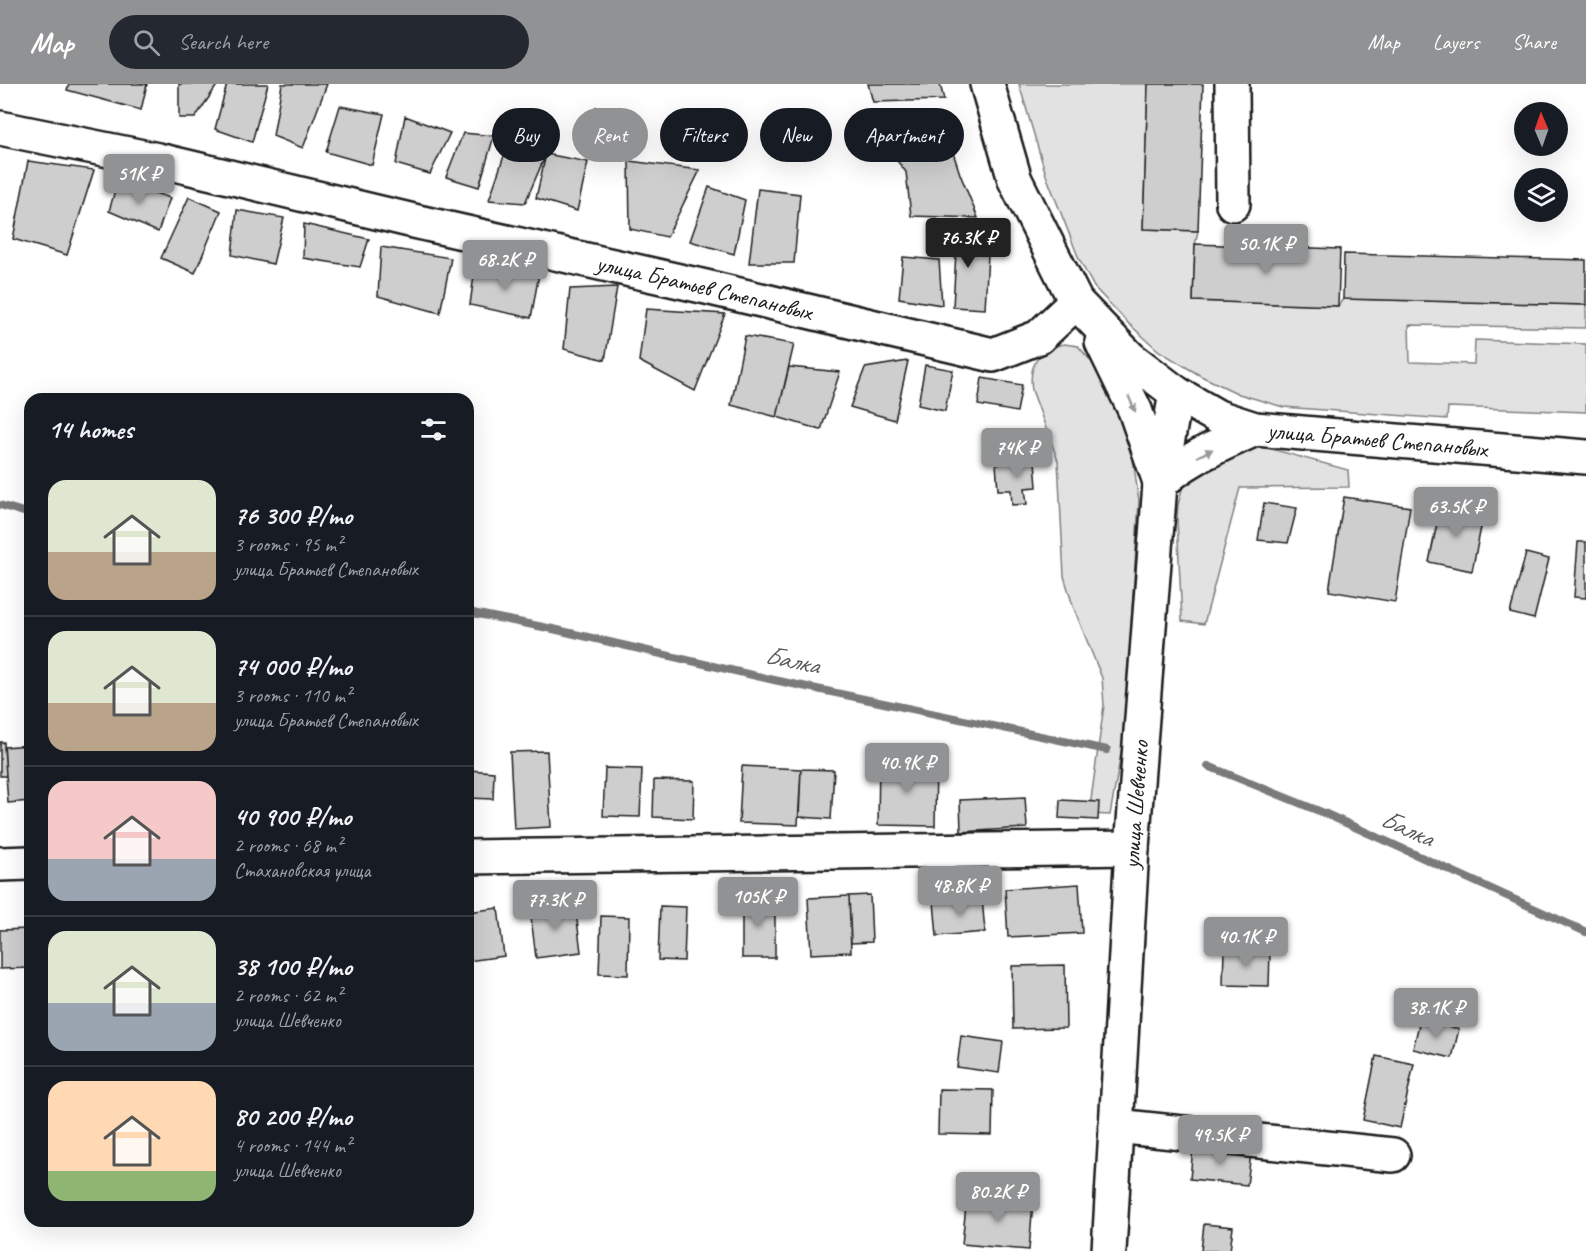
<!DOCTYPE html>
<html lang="en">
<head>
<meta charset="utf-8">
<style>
  body { margin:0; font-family:Caveat,sans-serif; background:#242831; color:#f1f3f6; height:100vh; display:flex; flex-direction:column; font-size:22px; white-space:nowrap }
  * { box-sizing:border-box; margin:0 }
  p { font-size:20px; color:#9ea1a6 }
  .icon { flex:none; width:33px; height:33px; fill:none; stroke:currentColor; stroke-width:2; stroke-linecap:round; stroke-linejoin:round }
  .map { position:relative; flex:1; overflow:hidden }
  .side { position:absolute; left:24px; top:309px; width:450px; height:834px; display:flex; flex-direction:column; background:#171b24; border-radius:18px; box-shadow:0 6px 24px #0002 }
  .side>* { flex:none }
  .hud { position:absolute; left:492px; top:24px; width:570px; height:54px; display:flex; gap:12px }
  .needle { width:39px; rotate:358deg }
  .buttons { position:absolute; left:1514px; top:18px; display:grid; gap:12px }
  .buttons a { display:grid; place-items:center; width:54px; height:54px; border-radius:50%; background:#171b24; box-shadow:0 6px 24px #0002; font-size:30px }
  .price { position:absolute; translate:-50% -51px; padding:0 14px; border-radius:6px; background:#919294; color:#fff; font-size:20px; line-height:39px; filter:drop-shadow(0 2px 3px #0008) }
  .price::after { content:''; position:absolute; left:50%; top:36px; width:18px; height:14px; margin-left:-9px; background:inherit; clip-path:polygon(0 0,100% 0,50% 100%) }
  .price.selected { background:#222; color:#fff }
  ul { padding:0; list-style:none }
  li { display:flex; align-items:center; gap:18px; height:150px; padding:0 24px }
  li+li { border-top:2px solid #363941 }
  li span { display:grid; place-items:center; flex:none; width:168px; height:120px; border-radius:18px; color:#555 }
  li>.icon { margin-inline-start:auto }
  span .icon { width:72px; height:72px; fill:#fffc; stroke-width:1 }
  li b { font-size:26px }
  h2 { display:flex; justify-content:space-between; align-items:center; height:72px; padding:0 24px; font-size:26px }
  .chip { padding:0 21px; border-radius:27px; background:#171b24; box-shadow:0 6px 24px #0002; font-size:21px; line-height:54px }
  .chip.selected { background:#919294; color:#fff }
  header { display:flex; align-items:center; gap:36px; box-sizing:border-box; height:84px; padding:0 30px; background:#919294; color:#fff }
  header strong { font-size:28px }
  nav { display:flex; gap:33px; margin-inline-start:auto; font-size:21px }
  .search { width:420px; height:54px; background:#242831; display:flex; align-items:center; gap:15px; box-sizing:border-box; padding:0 21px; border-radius:33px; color:#9ea1a6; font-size:22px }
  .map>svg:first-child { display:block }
  .green { fill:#e2e2e2; stroke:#7f7f7f; stroke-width:1.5 }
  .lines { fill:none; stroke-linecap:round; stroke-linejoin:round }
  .stream { stroke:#7a7a7a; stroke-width:8 }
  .building { fill:#cecece; stroke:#1c1c1c; stroke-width:1.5 }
  .minor-casing { stroke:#1c1c1c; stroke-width:38 }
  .major-casing { stroke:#1c1c1c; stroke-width:38 }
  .minor { stroke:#fff; stroke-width:33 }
  .major { stroke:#fff; stroke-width:33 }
  .oneway { fill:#999 }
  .labels { text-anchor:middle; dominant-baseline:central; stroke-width:5; stroke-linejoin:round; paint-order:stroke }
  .street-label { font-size:24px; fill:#1c1c1c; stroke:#fff }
  .water-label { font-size:26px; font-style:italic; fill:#5a5a5a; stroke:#fff }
</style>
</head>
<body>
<header>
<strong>Map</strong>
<div class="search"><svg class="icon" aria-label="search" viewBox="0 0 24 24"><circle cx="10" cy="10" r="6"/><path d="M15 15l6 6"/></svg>Search here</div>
<nav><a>Map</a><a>Layers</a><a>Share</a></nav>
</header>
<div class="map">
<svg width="1586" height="1167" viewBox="0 0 1586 1167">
  <rect width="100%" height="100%" fill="#fff"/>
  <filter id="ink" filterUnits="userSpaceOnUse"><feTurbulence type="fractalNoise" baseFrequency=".0167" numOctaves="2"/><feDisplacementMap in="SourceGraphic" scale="12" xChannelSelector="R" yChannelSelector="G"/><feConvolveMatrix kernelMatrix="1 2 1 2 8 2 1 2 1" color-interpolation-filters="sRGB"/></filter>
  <g filter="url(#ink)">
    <!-- green -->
    <path class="green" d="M1019,0h129l-5,145 55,2 -3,14 -2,56 145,5 5,-7 243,6v23l-177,-3 1,37 64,2 1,-24 111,4v68l-138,-5 -1,12 -164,-12 -44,-13 -38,-18 -42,-25 -30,-27 -35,-37 -15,-28 -33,-84z
      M1064,260l14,2 18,21 21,40 14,38 8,56 -15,236 -14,78 -21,-1 15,-109 -2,-27 -29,-72 -9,-30 -6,-115 -26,-71c-4,-25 7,-42 32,-46z
      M1260,362l88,24 1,17 -109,1 -36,136 -22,-3 -5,-102 1,-14 4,-16 9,-10 57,-32z"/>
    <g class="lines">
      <!-- stream -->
      <path class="stream" d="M0,421l30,9
        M468,528l85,17 221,51 333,70
        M1208,682l116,47 262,119"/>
    </g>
    <!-- building -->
    <path class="building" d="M69,0h78l-6,26 -74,-20z
      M179,0h39l-23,34h-16z
      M227,0h41l-16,58 -37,-13z
      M282,0h45l-24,64 -30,-12z
      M868,0h72l4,16 -71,2z
      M1148,0h55l-5,147 -55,-2z
      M340,22l44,8 -12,51 -46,-13z
      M596,23l49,15 1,24 -42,-8z
      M405,32l45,17 -20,41 -34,-10z
      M871,44l76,6 13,40 18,44 -67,-2 -5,-44z
      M463,49l31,3 -15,51 -33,-10z
      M507,63l39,7 -21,49 -36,-3z
      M546,70l42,8 -11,49 -41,-13z
      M28,77l66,9 -27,85 -54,-16z
      M629,77l71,9 -33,67 -37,-8z
      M118,96l52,18 -12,34 -49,-21z
      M709,103l36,13 -11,54 -44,-13z
      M758,105l42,5 -6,69h-45z
      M189,113l32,14 -26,62 -34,-15z
      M237,126l47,8 -11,46 -41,-9z
      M304,140l65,15 -9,28 -57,-9z
      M945,144l32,2 -1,23 12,1 -3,55 -32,-2 3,-55 -12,-1z
      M1195,160l145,5 -2,57 -145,-5z
      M381,163l70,11 -11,55 -62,-17z
      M1344,170l242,6v45l-243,-6z
      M903,173l36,3 3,45 -43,-7z
      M475,184l64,6 -8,44 -61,-13z
      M617,203l-12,73 -41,-11 6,-60z
      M646,225l79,5 -30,77 -56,-30z
      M745,252l49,8 -17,73 -46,-12z
      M908,277l-13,59 -45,-13 15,-39z
      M925,281l28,5 -8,41 -27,-6z
      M789,283l51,5 -19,58 -44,-13z
      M982,294l40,7 -5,27 -39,-7z
      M1035,377l2,26 -12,1 2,16 -15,1 -1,-15h-13l-2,-26z
      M1344,413l66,10 -15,95 -66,-11z
      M1264,419l33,5 -9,35 -30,-3z
      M1441,420l43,9 -12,58 -43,-9z
      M1578,458h8v56l-12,-1z
      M1526,469l23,6 -15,60 -24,-6z
      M0,658h4l2,34h-6z
      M30,661v56l-22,2 -4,-56z
      M547,667l4,76 -37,2 -4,-77z
      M879,677l57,1 -1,64 -57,-1z
      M742,682l59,3 -3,56 -59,-2z
      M605,684l37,1 -2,48 -37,-1z
      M801,685l33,1 -3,49 -32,-2z
      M468,686l26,2 -1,27 -25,-1z
      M654,696l40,1 -1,38 -40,-2z
      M1025,713l2,31 -66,4 -1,-32z
      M1060,716l39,2 -1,18 -39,-2z
      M1079,800l3,49 -74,4 -3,-48z
      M870,811l2,47 -21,1 -2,-47z
      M849,812l2,56 -40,2 -3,-56z
      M742,813h33v61h-33z
      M982,814l3,34 -48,4 -3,-34z
      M575,820l6,48 -45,6 -6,-49z
      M660,822l26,1 -2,54 -26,-1z
      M498,824l6,48 -36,5v-49z
      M601,832l28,1 -1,58 -29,-1z
      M30,845v39l-30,1v-39z
      M1224,865l46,1 -1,36 -46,-1z
      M1065,881l1,63 -53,1 -1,-63z
      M1420,936l39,9 -7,29 -39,-9z
      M961,952l42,6 -4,31 -42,-6z
      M1376,972l38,8 -14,64 -37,-8z
      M939,1005l54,1 -1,45 -54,-1z
      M1193,1063l58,6 -4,32 -57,-6z
      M967,1112l66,6 -4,48 -67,-6z
      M1204,1140l29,3 -3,24h-29z"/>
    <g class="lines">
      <!-- minor casing -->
      <g class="minor-casing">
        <g id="minor">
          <path d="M1232,0l1,120"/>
          <path id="s1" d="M0,44l158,32 260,62 288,65 287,68 46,-18 37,-35"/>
          <path d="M468,773l664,-9"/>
          <path d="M0,780l30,-1"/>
          <path d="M1116,1042l277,29"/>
        </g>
      </g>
      <!-- major casing -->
      <g class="major-casing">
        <g id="major">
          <path id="s2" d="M987,0l28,96 61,122 54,56 46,35 42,24 37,12 331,28"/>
          <path d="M1102,258l33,68 25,72"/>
          <path d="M1160,400c26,-26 62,-39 95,-55"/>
          <path id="s3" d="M1109,1167l23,-403 28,-364 16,-91"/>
        </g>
      </g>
      <!-- minor -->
      <use href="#minor" class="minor"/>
      <!-- major -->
      <use href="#major" class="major"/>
    </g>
    <!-- one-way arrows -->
    <defs><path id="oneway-solid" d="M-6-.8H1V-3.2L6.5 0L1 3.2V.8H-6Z" transform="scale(1.5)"/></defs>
    <g class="oneway">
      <use href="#oneway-solid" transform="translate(1132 320) rotate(67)"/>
      <use href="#oneway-solid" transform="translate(1205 369) rotate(-26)"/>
    </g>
  </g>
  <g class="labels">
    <!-- street labels -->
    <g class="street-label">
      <text stroke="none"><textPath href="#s1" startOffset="722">улица Братьев Степановых</textPath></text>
      <text stroke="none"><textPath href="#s2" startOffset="582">улица Братьев Степановых</textPath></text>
      <text stroke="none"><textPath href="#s3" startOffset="447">улица Шевченко</textPath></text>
    </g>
    <!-- water labels -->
    <g class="water-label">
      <text transform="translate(792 576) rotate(12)">Балка</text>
      <text transform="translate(1407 744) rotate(24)">Балка</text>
    </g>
  </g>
</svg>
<div class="buttons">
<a><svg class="needle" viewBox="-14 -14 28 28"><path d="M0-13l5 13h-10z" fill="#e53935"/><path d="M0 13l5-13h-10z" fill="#9ea1a6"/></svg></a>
<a><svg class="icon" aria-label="layers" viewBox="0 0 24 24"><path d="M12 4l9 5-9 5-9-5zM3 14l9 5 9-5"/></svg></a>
</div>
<b class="price" style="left:139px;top:121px">51K ₽</b>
<b class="price selected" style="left:968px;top:185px">76.3K ₽</b>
<b class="price" style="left:1266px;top:191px">50.1K ₽</b>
<b class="price" style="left:505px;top:207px">68.2K ₽</b>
<b class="price" style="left:1017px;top:395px">74K ₽</b>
<b class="price" style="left:1456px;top:454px">63.5K ₽</b>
<b class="price" style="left:907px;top:710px">40.9K ₽</b>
<b class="price" style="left:960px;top:833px">48.8K ₽</b>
<b class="price" style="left:758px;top:844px">105K ₽</b>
<b class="price" style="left:555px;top:847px">77.3K ₽</b>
<b class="price" style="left:1246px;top:884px">40.1K ₽</b>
<b class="price" style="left:1436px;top:955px">38.1K ₽</b>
<b class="price" style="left:1220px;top:1082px">49.5K ₽</b>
<b class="price" style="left:998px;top:1139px">80.2K ₽</b>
<div class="hud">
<a class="chip">Buy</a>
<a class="chip selected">Rent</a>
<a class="chip">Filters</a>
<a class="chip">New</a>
<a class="chip">Apartment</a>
</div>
<section class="side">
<h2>14 homes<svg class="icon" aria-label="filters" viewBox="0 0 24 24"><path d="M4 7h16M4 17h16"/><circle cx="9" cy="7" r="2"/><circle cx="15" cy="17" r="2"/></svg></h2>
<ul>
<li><span style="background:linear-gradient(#dfe7d0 60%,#b9a48a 0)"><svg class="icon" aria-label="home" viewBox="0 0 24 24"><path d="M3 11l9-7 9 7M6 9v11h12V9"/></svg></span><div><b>76 300 ₽/mo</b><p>3 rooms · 95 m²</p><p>улица Братьев Степановых</p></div></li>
<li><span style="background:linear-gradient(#dfe7d0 60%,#b9a48a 0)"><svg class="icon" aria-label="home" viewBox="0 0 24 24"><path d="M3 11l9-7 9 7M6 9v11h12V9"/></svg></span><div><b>74 000 ₽/mo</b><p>3 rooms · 110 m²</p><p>улица Братьев Степановых</p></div></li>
<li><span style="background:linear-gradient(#f6c9c9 65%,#9aa5b1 0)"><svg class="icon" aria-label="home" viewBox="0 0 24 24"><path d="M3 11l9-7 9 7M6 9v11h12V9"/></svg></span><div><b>40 900 ₽/mo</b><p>2 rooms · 68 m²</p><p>Стахановская улица</p></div></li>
<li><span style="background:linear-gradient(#dfe7d0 60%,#9aa5b1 0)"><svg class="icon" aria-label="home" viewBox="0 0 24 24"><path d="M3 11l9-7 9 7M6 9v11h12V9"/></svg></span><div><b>38 100 ₽/mo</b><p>2 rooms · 62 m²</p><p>улица Шевченко</p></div></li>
<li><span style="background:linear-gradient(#ffd9b3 75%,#8fb573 0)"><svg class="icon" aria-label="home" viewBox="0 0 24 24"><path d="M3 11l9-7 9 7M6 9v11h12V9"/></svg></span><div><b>80 200 ₽/mo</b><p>4 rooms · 144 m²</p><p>улица Шевченко</p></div></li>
</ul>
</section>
</div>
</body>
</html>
